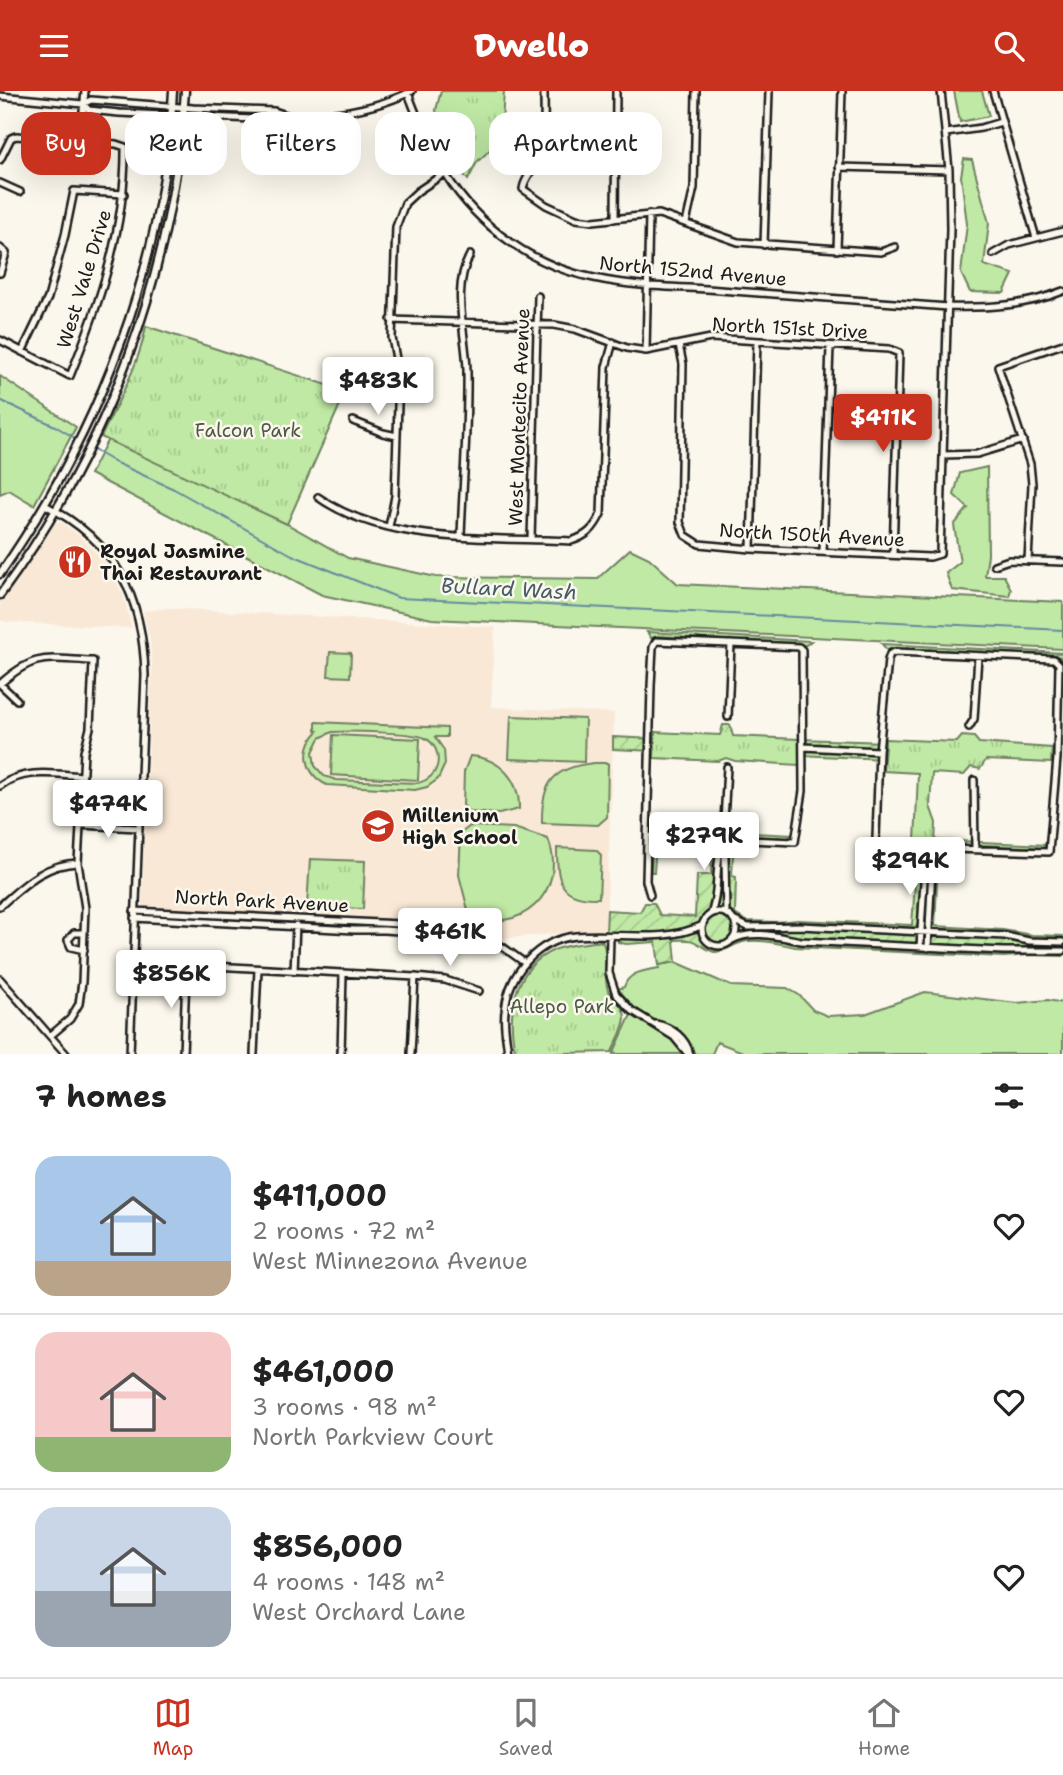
<!DOCTYPE html>
<html lang="en">
<head>
<meta charset="utf-8">
<style>
  body { margin:0; font-family:"Shantell Sans",sans-serif; background:#f2f2f2; color:#222; height:100vh; display:flex; flex-direction:column; font-size:26px; white-space:nowrap }
  * { box-sizing:border-box; margin:0 }
  p { font-size:23px; color:#767676 }
  .icon { flex:none; width:38px; height:38px; fill:none; stroke:currentColor; stroke-width:2; stroke-linecap:round; stroke-linejoin:round }
  .map { position:relative; height:963px; overflow:hidden }
  .sheet { display:flex; flex-direction:column; background:#fff; flex:1 }
  .sheet>* { flex:none }
  .top-card { position:absolute; left:21px; top:21px; width:700px; height:63px; display:flex; gap:14px }
  .price { position:absolute; translate:-50% -60px; padding:0 16px; border-radius:7px; background:#fff; color:#222; font-size:23px; line-height:46px; filter:drop-shadow(0 2px 4px #0008) }
  .price::after { content:''; position:absolute; left:50%; top:42px; width:21px; height:16px; margin-left:-10px; background:inherit; clip-path:polygon(0 0,100% 0,50% 100%) }
  .price.active { background:#c8321e; color:#fff }
  ul { padding:0; list-style:none }
  li { display:flex; align-items:center; gap:21px; height:175px; padding:0 35px }
  li+li { border-top:2px solid #e0e0e0 }
  li span { display:grid; place-items:center; flex:none; width:196px; height:140px; border-radius:21px; color:#555 }
  li>.icon { margin-inline-start:auto }
  span .icon { width:84px; height:84px; fill:#fffc; stroke-width:1 }
  li b { font-size:30px }
  h2 { display:flex; justify-content:space-between; align-items:center; height:84px; padding:0 35px; font-size:30px }
  .pill { padding:0 24px; border-radius:21px; background:#fff; box-shadow:0 7px 28px #0002; font-size:24px; line-height:63px }
  .pill.active { background:#c8321e; color:#fff }
  header { display:flex; justify-content:space-between; align-items:center; height:91px; padding:0 35px; background:#c8321e; color:#fff; font-size:32px; font-weight:800 }
  .dock { display:flex; justify-content:space-around; align-items:center; height:98px; border-top:2px solid #e0e0e0; background:#fff; font-size:19px; color:#767676 }
  .dock a { display:grid; justify-items:center; gap:4px }
  .dock .active { color:#c8321e }
  .map>svg:first-child { display:block }
  .built { fill:#f9e8d6 }
  .grass { fill:#c0e9a5; stroke:#6e8260; stroke-width:2; fill-rule:evenodd }
  .park { fill:url(#park-tufts); stroke:#6e8260; stroke-width:2 }
  .garden { fill:url(#garden-furrows); stroke:#6e8260; stroke-width:2 }
  .lines { fill:none; stroke-linecap:round; stroke-linejoin:round }
  .stream { stroke:#658a9f; stroke-width:2 }
  .minor-casing { stroke:#1c1c1c; stroke-width:10 }
  .major-casing { stroke:#1c1c1c; stroke-width:11 }
  .minor { stroke:#fbf7ec; stroke-width:5 }
  .major { stroke:#fbf7ec; stroke-width:6 }
  .labels { text-anchor:middle; dominant-baseline:central; stroke-width:5; stroke-linejoin:round; paint-order:stroke }
  .street-label { font-size:19px; fill:#1c1c1c; stroke:#fbf7ec }
  .park-label { font-size:19px; fill:#4d5a45; stroke:#fbf7ec }
  .poi-label { font-size:19px; font-weight:bold; fill:#1c1c1c; stroke:#fbf7ec; text-anchor:start }
  .water-label { font-size:21px; font-style:italic; fill:#465c68; stroke:#fbf7ec }
</style>
</head>
<body>
<header><svg class="icon" aria-label="menu" viewBox="0 0 24 24"><path d="M4 6h16M4 12h16M4 18h16"/></svg>Dwello<svg class="icon" aria-label="search" viewBox="0 0 24 24"><circle cx="10" cy="10" r="6"/><path d="M15 15l6 6"/></svg></header>
<div class="map">
<svg width="1063" height="963" viewBox="0 0 1063 963">
  <defs>
    <pattern id="park-tufts" width="24" height="20" patternUnits="userSpaceOnUse" patternTransform="scale(1.75)"><rect width="24" height="20" fill="#c0e9a5"/><path d="M3 7l-1-3M5 7V3M7 7l1-3M15 17l-1-3M17 17v-4M19 17l1-3" fill="none" stroke="#a4c78d"/></pattern>
    <pattern id="garden-furrows" width="10" height="10" patternUnits="userSpaceOnUse" patternTransform="scale(1.75)"><rect width="10" height="10" fill="#c0e9a5"/><path d="M-1 1l2-2M0 10L10 0M9 11l2-2" fill="none" stroke="#a4c78d"/></pattern>
  </defs>
  <rect width="100%" height="100%" fill="#fbf7ec"/>
  <filter id="ink" filterUnits="userSpaceOnUse"><feTurbulence type="fractalNoise" baseFrequency=".0143" numOctaves="2"/><feDisplacementMap in="SourceGraphic" scale="14" xChannelSelector="R" yChannelSelector="G"/><feConvolveMatrix kernelMatrix="1 2 1 2 8 2 1 2 1" color-interpolation-filters="sRGB"/></filter>
  <g filter="url(#ink)">
    <!-- built -->
    <path class="built" d="M61,431l19,14 26,27 17,31 9,34 -126,-6 -6,-2v-18l30,-41 24,-38z
      M168,517l327,19 -4,80 123,6 -8,216 -110,10 -23,-10 -55,-6 -273,-15 -3,-5 10,-237 -2,-26 -7,-29z"/>
    <!-- grass -->
    <path class="grass" d="M954,0h28l7,25 -29,6z
      M964,68l8,1 17,63 -5,42 29,9 -9,19 -34,-1 -9,-19 6,-49 -6,-48z
      M0,285l76,51 -42,78 -25,-15 -9,4z
      M108,348l179,85 61,34 88,19 161,2 33,-30 19,9 29,26 385,18v47l-631,-30 -110,-24 -232,-121z
      M987,376l1,88 -3,21h19l7,13 -2,7 -57,-6 -6,-17 14,-11 -6,-37 14,-17 -14,-13 6,-22z
      M330,561l21,1 -1,24 -22,-1z
      M511,625l74,3 -1,43 -75,-3z
      M316,631l131,6v9h-12l9,13 1,14 -7,15 -11,8 -12,3 -88,-5c-23,-11 -26,-37 -9,-54l-2,-1zM332,641c16,-1 81,0 93,6 10,5 15,17 12,28 -3,10 -10,15 -20,17l-81,-3 -12,-4 -9,-10 -2,-14 7,-14z
      M333,644l87,4 -2,41 -87,-5z
      M470,665c30,2 50,24 49,53l-20,5 -30,-2 -6,-7 1,-33z
      M594,672h14l-1,54 -9,8 -56,-2c-1,-41 12,-56 52,-60z
      M470,735l44,2 34,11c21,52 -29,99 -79,75l-10,-39 2,-42z
      M557,757l39,2 5,5 -2,43c-39,1 -42,-15 -42,-50z
      M676,871l55,24 56,2 12,7 14,15 15,6 37,-2 60,-22 92,11 31,-3 15,3v51h-315l-31,-12 -5,12h-99l21,-46 -16,-19 6,-2c5,-16 21,-16 35,-19v-3z"/>
    <!-- park -->
    <path class="park" d="M441,0h63l-2,32 -9,24 -16,15 -9,18 -24,-31 -8,-39z
      M146,235l200,65 -59,133 -186,-87c17,-36 38,-71 45,-111z
      M723,634h7l3,11 66,3v26l-64,-4 -9,-3 -8,3 -64,-3 1,-26 65,3z
      M962,645l12,1 5,6 73,5 -1,15 -65,-3 -6,9 -9,-2 -7,8 -32,-2 -2,33 6,17 -1,20 -20,-1 3,-69 -35,-2 2,-32 72,3z
      M310,768l55,2 -2,48 -56,-3z
      M602,850c8,14 0,33 6,49 4,10 16,14 17,27 0,11 -9,25 -13,35l-96,2c-10,-39 -3,-86 38,-104 15,-6 32,-7 48,-9z"/>
    <!-- garden -->
    <path class="garden" d="M647,541l164,9 -5,4 -148,-9 -7,2z
      M882,553l181,9v4l-169,-9 -7,2z
      M613,646l42,2 -1,12 -41,-2z
      M799,648l86,3 -1,17 -85,-4z
      M653,737l138,7 -3,3 -54,-2 -2,40 4,1 -1,37 11,7 30,1 22,-2 114,5 6,-83 17,1 1,-3 110,5 -3,3 -104,-5 -4,83 68,4 29,5 31,1v20l-35,-1 -24,2 -209,-10c-14,-3 -42,-10 -55,-4 -10,3 -14,9 -26,9 -21,-8 -14,-14 -40,-12l2,22 -17,3 -3,-23 -30,2 -8,-2v-8l-12,-1 1,-23 33,2 5,-9h9l6,12 35,2 2,-42h14l2,-40 -56,-3 -3,40h-3z"/>
    <g class="lines">
      <!-- stream -->
      <path class="stream" d="M0,309l55,26 20,12
        M92,358l22,13 60,27 118,66 107,43 664,32"/>
      <!-- minor casing -->
      <g class="minor-casing">
        <path id="minor" d="M544,0c0,22 2,47 -6,68 -4,11 -14,19 -15,30l23,16 30,14 17,2 66,-7 79,28 143,10 14,-5
          M993,0l43,147
          M408,2c11,28 21,56 38,82 33,52 87,91 148,103 41,9 84,9 126,12 76,6 152,11 228,17 39,1 78,-1 115,-16
          M0,5l83,8 8,-4 102,8 81,3 15,5
          M83,13l6,6 30,3 155,7c18,-5 35,-4 54,-6 28,-3 58,-10 84,-23
          M946,42l35,-5 20,-6
          M80,50l5,-50
          M0,69l11,-22 5,-2 100,8 9,3c1,79 -25,156 -55,229l-70,-36
          M839,76l110,3
          M0,92l20,9
          M615,128l1,-128
          M686,132l8,-35 2,-97
          M764,154l5,-154
          M0,157l6,5 -6,20
          M837,159l5,-159
          M993,163l16,-9 54,-14
          M391,229l163,5 21,4 52,19 19,3 65,-13 178,11 10,4 -6,202
          M679,254l4,19 -3,158 5,13 14,9 52,5 179,8 10,-3 10,-325 -1,-59 -8,-79
          M646,260l3,-137
          M22,261l26,-54 17,-63 9,-44 50,3
          M353,330l30,12 14,3
          M943,364l34,-1 46,-14
          M318,406c67,48 173,40 253,44 16,-5 23,-12 30,-27l5,-147 7,-25
          M45,414c71,36 98,92 100,170l-15,379
          M389,436l6,-31 4,-122 -7,-36 4,-111 9,-24 13,-12 27,-18
          M461,445c2,-55 7,-111 6,-166 -1,-38 -16,-80 3,-115
          M531,448l7,-243
          M751,458l6,-208
          M823,461l7,-206
          M1028,470l4,-77 -2,-20 -32,-98 65,-22
          M994,474l15,-5 54,2
          M895,561l159,7 5,5 -2,94 -8,94 -164,-5 -6,-2 -3,-7 3,-87 9,-91 2,-6z
          M17,609l-17,-16c36,-32 47,-25 93,-23l-3,67 -6,24 -6,111 7,45 -3,74 -3,22 -9,15 -20,17 16,18
          M728,626l3,-73
          M969,636l5,-8 4,-63
          M804,656l75,4
          M974,689l1,70
          M0,695c24,-18 54,-12 82,-10
          M80,725l58,2
          M80,734l58,3
          M648,745l147,6 8,-51 -1,-141 -3,-3 -143,-6 -3,6 -2,39 -5,195 4,14
          M0,815c24,-21 44,-42 78,-43
          M134,820l327,16c25,6 43,21 64,36
          M702 838a17 17 0 1 1 34 0a17 17 0 1 1-34 0Z
          M711,823c9,-23 3,-48 11,-71
          M726,823l-1,-59 -2,-15 4,-73
          M134,827l220,12h30l73,5 38,8
          M733,829l15,7 52,-1 205,10 24,5 34,1
          M610,846l-1,36 7,21 15,16 43,27 14,17
          M732,849c20,-11 48,-3 69,1l202,10h60
          M920,856l6,-99
          M928,857l5,-100
          M84,859l-13,-3 -3,-7 6,-7h10
          M294,880l2,-46
          M0,888l50,57
          M656,933c16,3 30,14 34,30
          M183,963l3,-77 1,-9 8,-3 220,12 30,3 34,11
          M254,963l4,-85
          M341,963l2,-80
          M411,963l4,-77
          M508,963c-1,-14 -5,-28 -3,-43 3,-37 32,-71 71,-75 42,-4 87,8 127,-11"/>
      </g>
      <!-- major casing -->
      <g class="major-casing">
        <path id="major" d="M0,483c99,-142 164,-309 173,-483
          M0,504c108,-147 173,-321 185,-504"/>
      </g>
      <!-- minor -->
      <use href="#minor" class="minor"/>
      <!-- major -->
      <use href="#major" class="major"/>
    </g>
  </g>
  <!-- icons -->
  <defs>
    <g id="restaurant-disc" transform="scale(1.75)"><circle r="9.5" fill="#c8321e" stroke="#fbf7ec"/><path d="M-5-6h1v4h1v-4h1v4h1v-4h1v5L-1.5 .5V6h-2V.5L-5-1ZM5-6V6H3V1.5H1.5Q1.5-4 5-6Z" fill="#fff"/></g>
    <g id="school-disc" transform="scale(1.75)"><circle r="9.5" fill="#c8321e" stroke="#fbf7ec"/><path d="M0-5L7-2L0 1L-7-2ZM-4 1L0 2.5L4 1V4Q0 6-4 4Z" fill="#fff"/></g>
  </defs>
  <g fill-rule="evenodd">
    <use href="#restaurant-disc" x="75" y="471"/>
    <use href="#school-disc" x="378" y="735"/>
  </g>
  <g class="labels">
    <!-- street labels -->
    <g class="street-label">
      <text transform="translate(693 180) rotate(5)">North 152nd Avenue</text>
      <text transform="translate(84 188) rotate(-73)">West Vale Drive</text>
      <text transform="translate(790 237) rotate(3)">North 151st Drive</text>
      <text transform="translate(519 326) rotate(-88)">West Montecito Avenue</text>
      <text transform="translate(812 444) rotate(3)">North 150th Avenue</text>
      <text transform="translate(262 810) rotate(3)">North Park Avenue</text>
    </g>
    <!-- park labels -->
    <g class="park-label">
      <text x="248" y="339">Falcon Park</text>
      <text x="562" y="915">Allepo Park</text>
    </g>
    <!-- poi labels -->
    <g class="poi-label">
      <text x="100" y="460">Royal Jasmine<tspan x="100" dy="22">Thai Restaurant</tspan></text>
      <text x="402" y="724">Millenium<tspan x="402" dy="22">High School</tspan></text>
    </g>
    <!-- water labels -->
    <g class="water-label">
      <text transform="translate(509 498) rotate(3)">Bullard Wash</text>
    </g>
  </g>
</svg>
<b class="price" style="left:378px;top:326px">$483K</b>
<b class="price active" style="left:883px;top:363px">$411K</b>
<b class="price" style="left:108px;top:749px">$474K</b>
<b class="price" style="left:704px;top:781px">$279K</b>
<b class="price" style="left:910px;top:806px">$294K</b>
<b class="price" style="left:450px;top:877px">$461K</b>
<b class="price" style="left:171px;top:919px">$856K</b>
<div class="top-card">
<a class="pill active">Buy</a>
<a class="pill">Rent</a>
<a class="pill">Filters</a>
<a class="pill">New</a>
<a class="pill">Apartment</a>
</div>
</div>
<section class="sheet">
<h2>7 homes<svg class="icon" aria-label="filters" viewBox="0 0 24 24"><path d="M4 7h16M4 17h16"/><circle cx="9" cy="7" r="2"/><circle cx="15" cy="17" r="2"/></svg></h2>
<ul>
<li><span style="background:linear-gradient(#a9c7e8 75%,#b9a48a 0)"><svg class="icon" aria-label="home" viewBox="0 0 24 24"><path d="M3 11l9-7 9 7M6 9v11h12V9"/></svg></span><div><b>$411,000</b><p>2 rooms · 72 m²</p><p>West Minnezona Avenue</p></div><svg class="icon" aria-label="heart" viewBox="0 0 24 24"><path d="M12 20l-8-8c-3-5 5-10 8-4 3-6 11-1 8 4z"/></svg></li>
<li><span style="background:linear-gradient(#f6c9c9 75%,#8fb573 0)"><svg class="icon" aria-label="home" viewBox="0 0 24 24"><path d="M3 11l9-7 9 7M6 9v11h12V9"/></svg></span><div><b>$461,000</b><p>3 rooms · 98 m²</p><p>North Parkview Court</p></div><svg class="icon" aria-label="heart" viewBox="0 0 24 24"><path d="M12 20l-8-8c-3-5 5-10 8-4 3-6 11-1 8 4z"/></svg></li>
<li><span style="background:linear-gradient(#c9d6e8 60%,#9aa5b1 0)"><svg class="icon" aria-label="home" viewBox="0 0 24 24"><path d="M3 11l9-7 9 7M6 9v11h12V9"/></svg></span><div><b>$856,000</b><p>4 rooms · 148 m²</p><p>West Orchard Lane</p></div><svg class="icon" aria-label="heart" viewBox="0 0 24 24"><path d="M12 20l-8-8c-3-5 5-10 8-4 3-6 11-1 8 4z"/></svg></li>
</ul>
</section>
<nav class="dock">
<a class="active"><svg class="icon" aria-label="map" viewBox="0 0 24 24"><path d="M3 6l6-2 6 2 6-2v14l-6 2-6-2-6 2zM9 4v14M15 6v14"/></svg>Map</a>
<a><svg class="icon" aria-label="saved" viewBox="0 0 24 24"><path d="M7 4h10v16l-5-4-5 4z"/></svg>Saved</a>
<a><svg class="icon" aria-label="home" viewBox="0 0 24 24"><path d="M3 11l9-7 9 7M6 9v11h12V9"/></svg>Home</a>
</nav>
</body>
</html>
